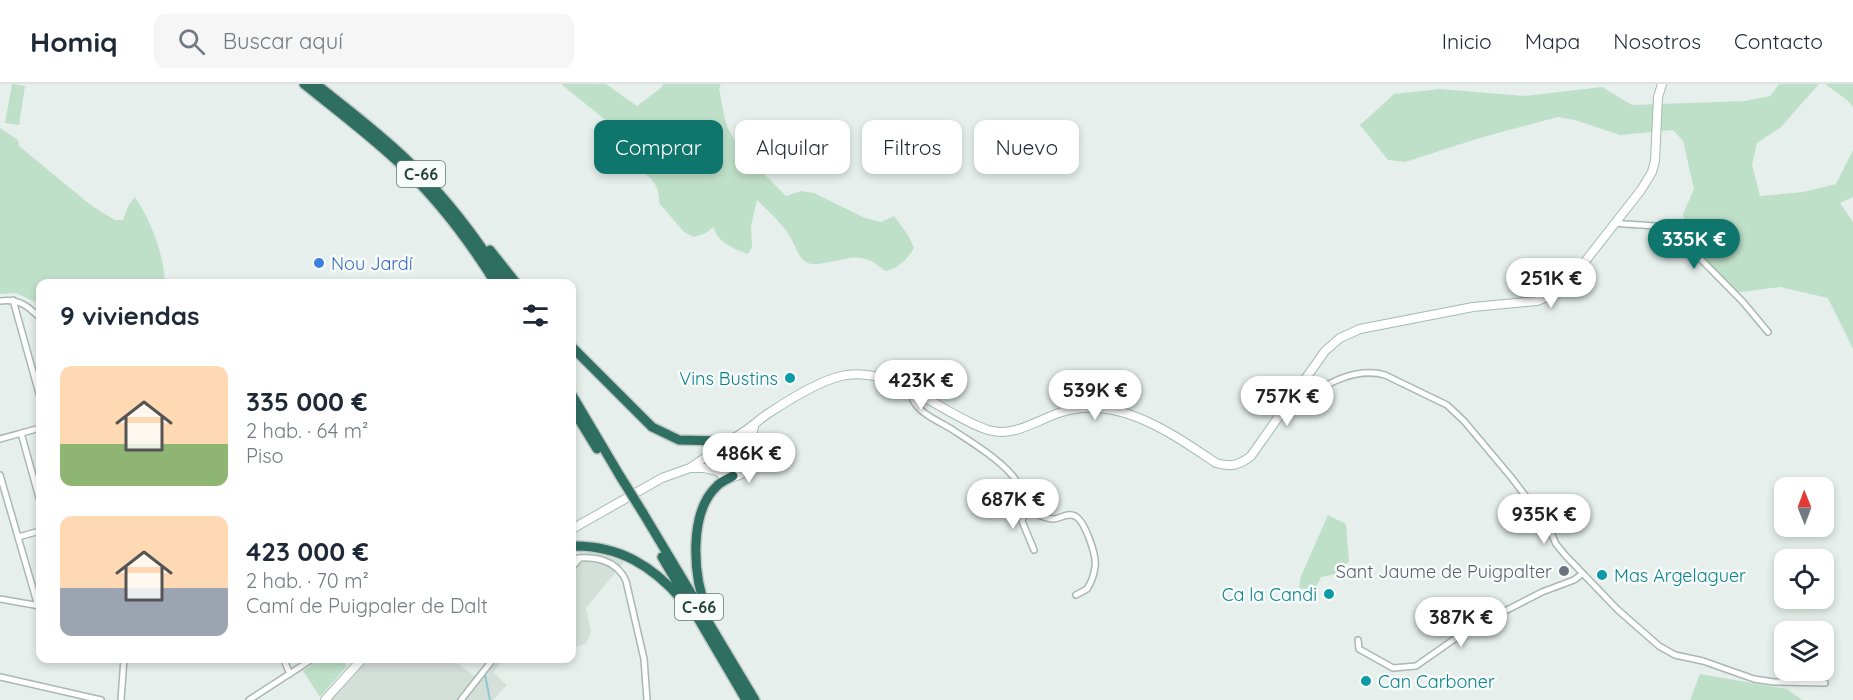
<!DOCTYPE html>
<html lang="es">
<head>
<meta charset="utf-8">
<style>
  body { margin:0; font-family:Quicksand,sans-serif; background:#f6f6f7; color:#1f2937; height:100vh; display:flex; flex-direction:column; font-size:22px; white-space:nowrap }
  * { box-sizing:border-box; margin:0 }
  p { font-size:20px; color:#747a83 }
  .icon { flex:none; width:33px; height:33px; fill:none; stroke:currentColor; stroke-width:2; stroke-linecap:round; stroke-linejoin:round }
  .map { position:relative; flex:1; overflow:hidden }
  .drawer { position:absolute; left:36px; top:195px; width:540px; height:384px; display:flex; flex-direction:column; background:#fff; border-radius:12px; box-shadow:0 3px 9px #0003 }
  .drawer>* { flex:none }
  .banner { position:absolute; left:594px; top:36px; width:570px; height:54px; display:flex; gap:12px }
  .needle { width:39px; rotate:359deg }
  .fabs { position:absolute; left:1774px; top:393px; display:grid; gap:12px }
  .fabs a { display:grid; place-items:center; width:60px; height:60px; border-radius:12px; background:#fff; box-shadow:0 3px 9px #0003; font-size:30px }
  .price { position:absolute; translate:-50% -51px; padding:0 14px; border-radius:21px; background:#fff; color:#222; font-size:20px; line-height:39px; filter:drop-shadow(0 2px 3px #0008) }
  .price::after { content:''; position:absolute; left:50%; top:36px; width:18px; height:14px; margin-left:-9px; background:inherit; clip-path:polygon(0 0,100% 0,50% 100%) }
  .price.selected { background:#0f766e; color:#fff }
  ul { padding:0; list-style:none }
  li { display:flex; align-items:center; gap:18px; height:150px; padding:0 24px }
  li span { display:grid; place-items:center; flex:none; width:168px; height:120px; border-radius:12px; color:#555 }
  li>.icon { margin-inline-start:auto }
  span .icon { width:72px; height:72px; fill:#fffc; stroke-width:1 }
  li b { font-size:26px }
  h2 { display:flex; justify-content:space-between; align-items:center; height:72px; padding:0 24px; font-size:26px }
  .pill { padding:0 21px; border-radius:12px; background:#fff; box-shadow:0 3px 9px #0003; font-size:21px; line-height:54px }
  .pill.selected { background:#0f766e; color:#fff }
  header { display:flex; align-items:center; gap:36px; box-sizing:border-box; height:84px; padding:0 30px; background:#fff; border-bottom:2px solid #e0e1e3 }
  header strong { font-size:28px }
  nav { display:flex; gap:33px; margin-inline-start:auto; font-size:21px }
  .search { width:420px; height:54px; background:#f6f6f7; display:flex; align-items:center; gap:15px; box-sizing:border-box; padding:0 21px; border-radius:12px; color:#747a83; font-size:22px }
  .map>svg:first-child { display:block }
  .built { fill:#d4dfda }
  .green { fill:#bfe0c8 }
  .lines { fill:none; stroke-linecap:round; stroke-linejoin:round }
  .stream { stroke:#8ec9d4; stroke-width:2 }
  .street-casing { stroke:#a8b8b2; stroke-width:8 }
  .secondary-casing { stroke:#a4bbb3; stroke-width:10 }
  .highway-casing { stroke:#c2cac8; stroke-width:12 }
  .street { stroke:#fff; stroke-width:5 }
  .secondary { stroke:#fff; stroke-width:8 }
  .highway { stroke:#2f6f62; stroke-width:9 }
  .highway-bridge-casing { stroke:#c2cac8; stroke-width:12; stroke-linecap:butt }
  .highway-bridge { stroke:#2f6f62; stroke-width:9 }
  .shop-dot { fill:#3f7fe0; stroke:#f7fbf9; stroke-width:2 }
  .culture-dot { fill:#0f9aa8; stroke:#f7fbf9; stroke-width:2 }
  .worship-dot { fill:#6b7280; stroke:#f7fbf9; stroke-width:2 }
  .labels { text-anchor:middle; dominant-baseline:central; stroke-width:5; stroke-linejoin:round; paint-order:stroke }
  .shield { fill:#f7fbf9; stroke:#637a73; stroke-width:1.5 }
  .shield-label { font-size:16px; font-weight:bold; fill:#24423a }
  .shop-label { font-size:18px; fill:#366cbe; stroke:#f7fbf9; text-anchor:start }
  .culture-label { font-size:18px; fill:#0d838f; stroke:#f7fbf9; text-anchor:end }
  .worship-label { font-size:18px; fill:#5b616d; stroke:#f7fbf9; text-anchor:end }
</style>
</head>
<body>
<header>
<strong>Homiq</strong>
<div class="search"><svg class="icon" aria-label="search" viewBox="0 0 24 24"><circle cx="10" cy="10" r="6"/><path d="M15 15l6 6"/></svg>Buscar aquí</div>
<nav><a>Inicio</a><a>Mapa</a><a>Nosotros</a><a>Contacto</a></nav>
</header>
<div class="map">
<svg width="1853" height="616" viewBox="0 0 1853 616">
  <rect width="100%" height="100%" fill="#e6efeb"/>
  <!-- built -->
  <path class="built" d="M580,468l21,2 23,8 -38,46 5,23 -5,13 -14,4v-86z
    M363,575h89l22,17 16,-17h14l-11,13 14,13 -14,15h-168z"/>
  <!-- green -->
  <path class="green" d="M12,0l13,2 -6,39 -14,-2z
    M561,0h45l31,22 25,-19 1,-3h58l-2,4c5,24 5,46 25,61l13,-6 24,-23 7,4 -1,9 -26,26 3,15 22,22 15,-5 13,2 51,25 16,4 13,-6 14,19 6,13c-6,11 -17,21 -29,23 -25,-21 -33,-12 -61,-8 -4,0 -10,2 -13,1 -14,-4 -15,-19 -22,-29 -8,-13 -21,-24 -32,-35l-6,26 1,21 -4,7c-15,-6 -29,-10 -35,-27l-7,6 -12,4 -10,-5 -25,-29c2,-27 -20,-31 -39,-45l15,-14z
    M1779,0h40l-39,44 -23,15 -5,22 8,31 43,-4 33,-8 17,-34v47l-13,6 13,19v127l-25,-51 -48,-11 -47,6 -22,-19 -24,-37 -4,-23 11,-25 -11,-48 -10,-11 -53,5 -45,-15 -17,-3 -75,20 -78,25 -17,-2 -28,-35 34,-31 46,-5 84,7 78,-9 30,18 113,-4 25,-5z
    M1825,0h28v23l-6,-7z
    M0,44l18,12 1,6 73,60 23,14h8l5,-14 7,-9c16,24 29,58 30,86l-125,1v19l-5,-1 -19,-9 -16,1z
    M1328,431l18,9 3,37 -12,13 -16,3 -7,14 -15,-3 2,-12z
    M323,574l22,1 1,8 -26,30 -17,-26z
    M1700,590l87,15 15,11h-112z"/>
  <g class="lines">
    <!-- stream -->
    <path class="stream" d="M485,591l5,25"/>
    <!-- street casing -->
    <g class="street-casing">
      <path id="street" d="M1616,139c19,3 40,0 57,8l70,71 25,30
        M13,216l27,97
        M0,217c18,-3 28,5 40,17
        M915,309l-2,7c8,15 26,21 40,30 20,13 44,28 59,45 9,10 9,23 15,34 8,4 17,10 26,10 8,0 13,-7 22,-3 10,5 22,40 20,51 -1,8 -4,16 -8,22l-11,6
        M1289,317l7,2c26,-16 57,-37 89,-28l62,30 17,16 47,56 36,47 9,20 9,11 53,55 41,36 16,9 28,6 51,18 20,3 51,1
        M21,349l19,68
        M0,355l40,-11
        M0,391l38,131
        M1027,425l-5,12 12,29
        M18,453l22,-6
        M572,475c22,-4 45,1 54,22l18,78 3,41
        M572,483l8,-9
        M0,515l40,7
        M1358,556l1,9 34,19 23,-2 50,-35 76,-39 32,-12 8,-6
        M283,574l7,16
        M0,593l101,23
        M121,616l3,-42
        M249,616l65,-42
        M461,616l33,-42"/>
    </g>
    <!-- secondary casing -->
    <g class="secondary-casing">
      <path id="secondary" d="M731,355c15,-6 24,-17 38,-26 21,-14 48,-31 72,-37 51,-12 101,39 147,54 27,8 50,-11 74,-18 57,-17 109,21 154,51 15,4 22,3 35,-7l74,-105 15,-13 20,-9 113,-22 64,-6 18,-7 14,-12 72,-92 11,-18 3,-11 3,-64 4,-13
        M712 374a19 19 0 1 1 38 0a19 19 0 1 1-38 0Z
        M749,368l5,-26
        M690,384h14l13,3
        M572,445l90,-51 28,-10 23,-16
        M325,616l38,-42"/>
    </g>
    <!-- highway casing -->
    <g class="highway-casing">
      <path id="highway" d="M304,0c31,25 64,50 93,77 39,36 71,78 99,123
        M316,0c30,24 61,47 89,74 39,37 72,79 100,126
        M490,166l27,34
        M572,263l80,80 27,13 44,1
        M572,311l48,81
        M572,324l25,41
        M643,429l112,187
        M572,462c47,-1 81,20 111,55
        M662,473l84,143
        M707,527c-14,-34 -19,-98 10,-125 5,-5 11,-7 16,-10"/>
    </g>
    <!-- street -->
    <use href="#street" class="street"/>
    <!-- secondary -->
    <use href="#secondary" class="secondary"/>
    <!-- highway -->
    <use href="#highway" class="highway"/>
    <!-- highway-bridge casing -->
    <g class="highway-bridge-casing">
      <path id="highway-bridge" d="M620,392l23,37"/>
    </g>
    <!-- highway-bridge -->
    <use href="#highway-bridge" class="highway-bridge"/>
  </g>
  <!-- markers -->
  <circle class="shop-dot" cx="319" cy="179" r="6"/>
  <g class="culture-dot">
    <circle cx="790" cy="294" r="6"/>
    <circle cx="1602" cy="491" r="6"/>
    <circle cx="1329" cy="510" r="6"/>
    <circle cx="1366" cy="597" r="6"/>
  </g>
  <circle class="worship-dot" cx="1564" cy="487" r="6"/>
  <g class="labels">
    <!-- shield labels -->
    <g class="shield">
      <rect x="397" y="77" width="48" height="26" rx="4.5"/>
      <rect x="675" y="510" width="48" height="26" rx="4.5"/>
    </g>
    <g class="shield-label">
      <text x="421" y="90">C-66</text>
      <text x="699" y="523">C-66</text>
    </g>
    <!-- shop labels -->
    <g class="shop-label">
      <text x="331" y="179">Nou Jardí</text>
    </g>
    <!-- culture labels -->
    <g class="culture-label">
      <text x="778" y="294">Vins Bustins</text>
      <text x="1614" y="491" text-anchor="start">Mas Argelaguer</text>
      <text x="1317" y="510">Ca la Candi</text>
      <text x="1378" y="597" text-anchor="start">Can Carboner</text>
    </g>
    <!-- worship labels -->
    <g class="worship-label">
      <text x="1552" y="487">Sant Jaume de Puigpalter</text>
    </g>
  </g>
</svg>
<div class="fabs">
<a><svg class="needle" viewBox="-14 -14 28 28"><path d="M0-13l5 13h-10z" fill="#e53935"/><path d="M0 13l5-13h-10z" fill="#747a83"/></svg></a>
<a><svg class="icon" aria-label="locate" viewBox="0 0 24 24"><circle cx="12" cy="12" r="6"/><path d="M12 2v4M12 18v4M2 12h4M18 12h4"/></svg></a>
<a><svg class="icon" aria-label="layers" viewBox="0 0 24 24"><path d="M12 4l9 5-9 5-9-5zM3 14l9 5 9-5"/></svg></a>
</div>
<b class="price selected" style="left:1694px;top:186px">335K €</b>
<b class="price" style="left:1551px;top:225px">251K €</b>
<b class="price" style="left:921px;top:327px">423K €</b>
<b class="price" style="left:1095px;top:337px">539K €</b>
<b class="price" style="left:1287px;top:343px">757K €</b>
<b class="price" style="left:749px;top:400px">486K €</b>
<b class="price" style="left:1013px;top:446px">687K €</b>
<b class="price" style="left:1544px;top:461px">935K €</b>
<b class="price" style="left:1461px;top:564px">387K €</b>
<div class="banner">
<a class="pill selected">Comprar</a>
<a class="pill">Alquilar</a>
<a class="pill">Filtros</a>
<a class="pill">Nuevo</a>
</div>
<section class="drawer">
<h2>9 viviendas<svg class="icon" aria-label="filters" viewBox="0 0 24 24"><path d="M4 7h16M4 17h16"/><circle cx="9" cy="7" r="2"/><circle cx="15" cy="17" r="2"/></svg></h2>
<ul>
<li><span style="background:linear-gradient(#ffd9b3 65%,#8fb573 0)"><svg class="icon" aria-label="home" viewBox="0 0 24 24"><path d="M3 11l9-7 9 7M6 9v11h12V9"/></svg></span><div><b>335 000 €</b><p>2 hab. · 64 m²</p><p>Piso</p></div></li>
<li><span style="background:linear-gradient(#ffd9b3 60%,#9aa5b1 0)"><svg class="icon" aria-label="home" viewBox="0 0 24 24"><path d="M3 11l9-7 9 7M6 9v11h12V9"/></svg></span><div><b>423 000 €</b><p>2 hab. · 70 m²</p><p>Camí de Puigpaler de Dalt</p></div></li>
</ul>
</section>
</div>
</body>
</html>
